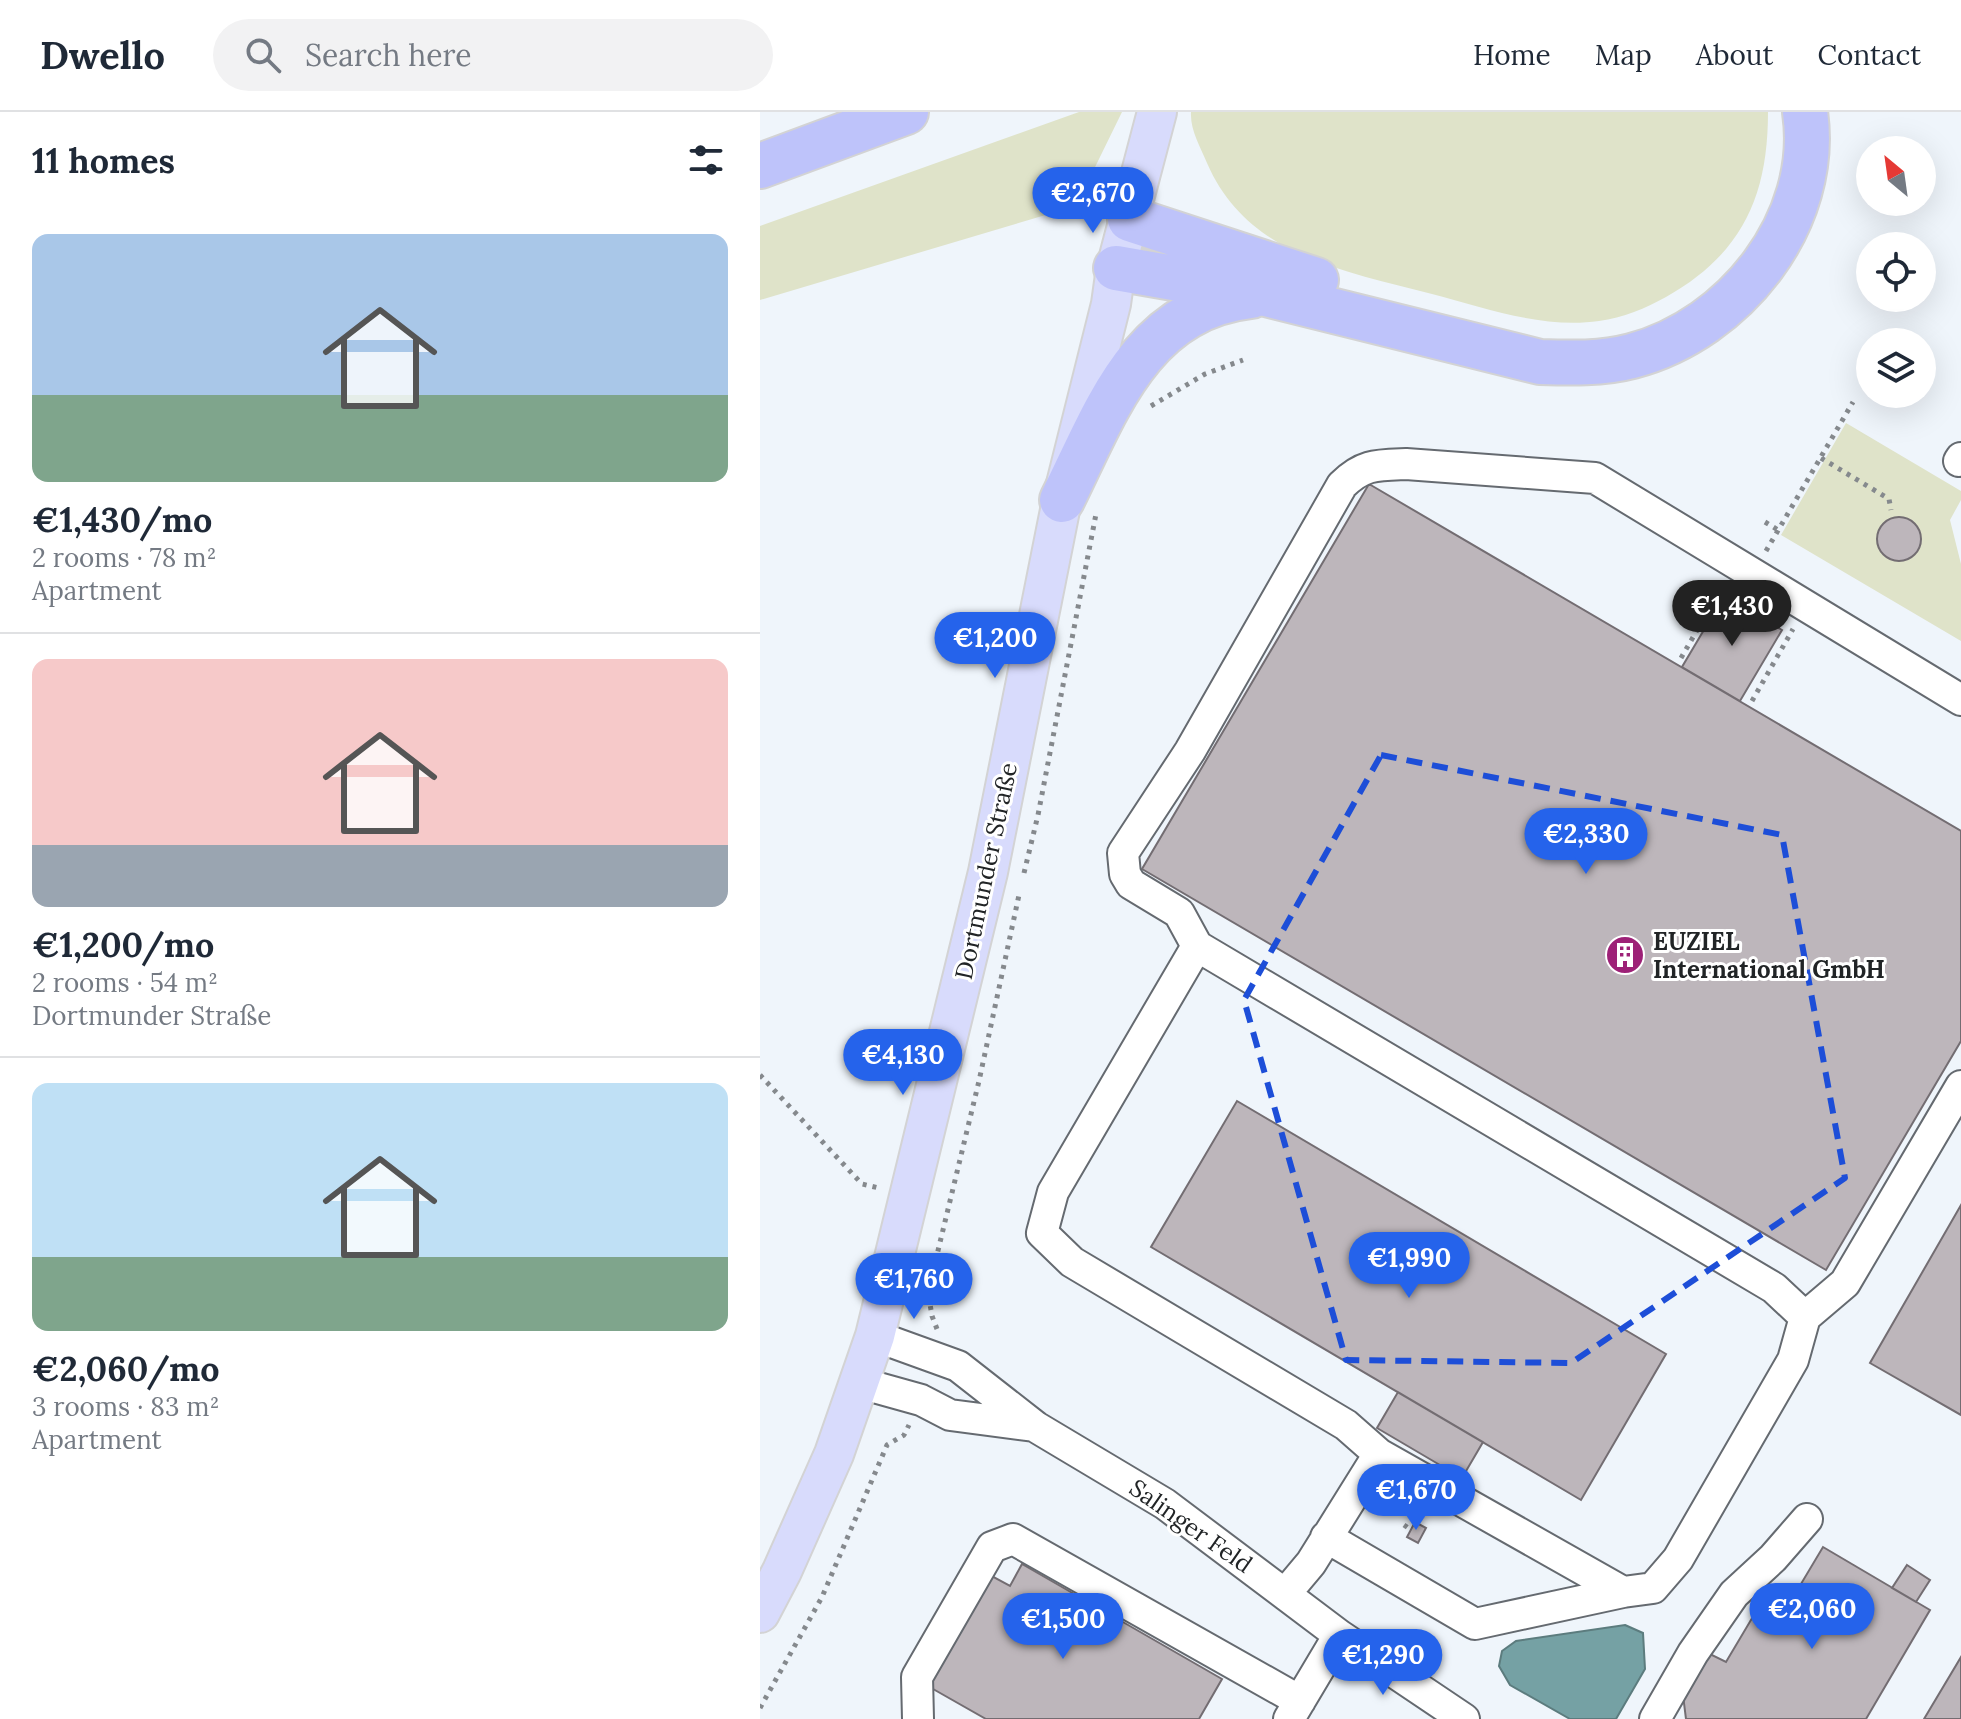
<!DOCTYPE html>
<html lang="en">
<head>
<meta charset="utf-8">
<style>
  body { margin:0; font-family:Lora,serif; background:#f2f2f3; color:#1f2937; height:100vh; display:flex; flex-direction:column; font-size:30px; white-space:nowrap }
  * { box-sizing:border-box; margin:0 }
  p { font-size:26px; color:#747a83 }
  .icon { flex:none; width:44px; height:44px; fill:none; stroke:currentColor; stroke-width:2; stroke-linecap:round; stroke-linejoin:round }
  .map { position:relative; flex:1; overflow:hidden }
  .details { display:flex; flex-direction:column; background:#fff; width:760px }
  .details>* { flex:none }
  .needle { width:52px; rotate:331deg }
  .tools { position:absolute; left:1096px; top:24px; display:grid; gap:16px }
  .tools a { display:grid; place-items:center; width:80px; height:80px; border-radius:50%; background:#fff; box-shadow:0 8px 32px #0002; font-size:40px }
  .price { position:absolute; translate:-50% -68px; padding:0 18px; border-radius:28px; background:#2563eb; color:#fff; font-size:26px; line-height:52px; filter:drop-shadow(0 2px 4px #0008) }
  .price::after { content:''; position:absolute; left:50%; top:48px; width:24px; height:18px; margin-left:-12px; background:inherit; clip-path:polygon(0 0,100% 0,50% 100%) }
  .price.active { background:#222; color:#fff }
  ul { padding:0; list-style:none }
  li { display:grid; align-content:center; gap:16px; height:424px; padding:0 32px }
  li+li { border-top:2px solid #e0e1e3 }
  li span { display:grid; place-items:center; height:248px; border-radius:16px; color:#555 }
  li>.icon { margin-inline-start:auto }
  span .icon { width:144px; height:144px; fill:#fffc; stroke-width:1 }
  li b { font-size:34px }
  h2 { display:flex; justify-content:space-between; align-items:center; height:96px; padding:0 32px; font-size:34px }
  header { display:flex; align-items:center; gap:48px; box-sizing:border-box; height:112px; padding:0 40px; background:#fff; border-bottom:2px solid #e0e1e3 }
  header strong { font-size:38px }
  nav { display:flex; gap:44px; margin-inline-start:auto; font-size:28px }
  .search { width:560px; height:72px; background:#f2f2f3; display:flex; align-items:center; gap:20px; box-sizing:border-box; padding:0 28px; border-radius:44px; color:#747a83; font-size:30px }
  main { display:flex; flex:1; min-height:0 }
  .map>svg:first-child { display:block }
  .green { fill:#dfe3c9 }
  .water { fill:#75a1a4; stroke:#5c7c7e; stroke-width:2 }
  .building { fill:#bdb6bb; stroke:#736d72; stroke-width:2 }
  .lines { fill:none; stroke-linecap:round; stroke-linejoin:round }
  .minor-casing { stroke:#656a70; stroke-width:34 }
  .major-casing { stroke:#d3d3d4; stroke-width:42 }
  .highway-casing { stroke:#d3d3d4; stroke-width:48 }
  .path { stroke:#85898d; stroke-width:5; stroke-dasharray:4 6; stroke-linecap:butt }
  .minor { stroke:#fff; stroke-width:30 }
  .major { stroke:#d8dbfc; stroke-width:38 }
  .highway { stroke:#bec3fa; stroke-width:44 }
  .marked { fill:none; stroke:#1d4ed8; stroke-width:6; stroke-dasharray:16 10; stroke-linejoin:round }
  .labels { text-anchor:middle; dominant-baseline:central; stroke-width:6; stroke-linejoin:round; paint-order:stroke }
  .street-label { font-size:24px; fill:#212426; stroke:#fff }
  .poi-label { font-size:24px; font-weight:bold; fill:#212426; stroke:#fff; text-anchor:start }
</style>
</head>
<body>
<header>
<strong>Dwello</strong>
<div class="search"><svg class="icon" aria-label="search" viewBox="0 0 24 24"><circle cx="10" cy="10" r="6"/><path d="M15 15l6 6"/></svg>Search here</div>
<nav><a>Home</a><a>Map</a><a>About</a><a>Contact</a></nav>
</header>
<main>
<section class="details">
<h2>11 homes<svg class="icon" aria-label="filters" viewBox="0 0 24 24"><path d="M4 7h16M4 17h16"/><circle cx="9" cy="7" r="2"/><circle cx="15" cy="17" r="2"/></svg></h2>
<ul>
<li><span style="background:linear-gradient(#a9c7e8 65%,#7fa58c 0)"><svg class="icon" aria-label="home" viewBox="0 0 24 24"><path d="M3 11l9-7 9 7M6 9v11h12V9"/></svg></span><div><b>€1,430/mo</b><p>2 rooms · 78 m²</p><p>Apartment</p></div></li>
<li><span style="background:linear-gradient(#f6c9c9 75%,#9aa5b1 0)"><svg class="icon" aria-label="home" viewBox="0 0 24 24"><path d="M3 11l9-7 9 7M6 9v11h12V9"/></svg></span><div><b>€1,200/mo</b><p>2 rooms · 54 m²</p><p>Dortmunder Straße</p></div></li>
<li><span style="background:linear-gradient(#bfe0f5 70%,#7fa58c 0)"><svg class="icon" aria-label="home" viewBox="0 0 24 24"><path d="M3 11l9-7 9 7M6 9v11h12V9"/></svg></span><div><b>€2,060/mo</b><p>3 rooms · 83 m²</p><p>Apartment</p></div></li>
</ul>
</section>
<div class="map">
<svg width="1201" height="1607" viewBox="0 0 1201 1607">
  <rect width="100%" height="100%" fill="#eff5fb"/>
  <!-- green -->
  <path class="green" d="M319,0h43l-46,94 -316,94v-74z
    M431,0h577c0,85 -26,142 -102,185 -20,11 -43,21 -67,24 -56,8 -114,-13 -167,-27 -87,-23 -185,-38 -225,-131 -7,-17 -17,-33 -16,-51z
    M1086,311l115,68v9l-11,20 11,44v77l-180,-106z"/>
  <!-- water -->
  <path class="water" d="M865,1513l18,8 2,36 -29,50h-46l-60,-34 -11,-19 3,-15 14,-10z"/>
  <!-- building -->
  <path class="building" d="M609,372l592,347v210l-135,229 -684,-401z
    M1117 427a22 22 0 1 1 44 0a22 22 0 1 1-44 0Z
    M964,484l58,34 -42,71 -58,-34z
    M477,989l429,253 -85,146 -430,-253z
    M1201,1093v210l-91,-52z
    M638,1280l85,50 -21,36 -85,-50z
    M655,1410l11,6 -8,15 -11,-6z
    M1063,1435l107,63 -64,109h-180l-3,-24 25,-42 18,9 38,-64 34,-9z
    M262,1452l200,115 -23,40h-213l-60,-34 64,-110 20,11z
    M1147,1453l23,15 -14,22 -24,-14z
    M1201,1545v62h-37z"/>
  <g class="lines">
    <!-- minor casing -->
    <g class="minor-casing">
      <path id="minor" d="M1199,349l2,-3
        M437,834l577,342 31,29 -12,43 -115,199 -25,29 -30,4 -244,-138 -33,-29 -274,-163 -30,-29 11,-41z
        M437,834l-18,-33 -48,-29 -6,-10 -2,-21 67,-102 152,-266c21,-21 35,-20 64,-21l189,14 366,222
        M1045,1205l40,-34 116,-197
        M115,1224l83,30 78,61 129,77 174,131 125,84
        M100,1271l61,17 29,15 84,11
        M566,1425l149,87 148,-32
        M525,1482l26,-31 68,-109
        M158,1607l-1,-42 75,-130 21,-8 287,162
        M529,1607l50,-84
        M895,1607l38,-66 41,-59 39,-36 34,-39"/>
    </g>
    <!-- major casing -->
    <g class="major-casing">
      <path id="major" d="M0,1501l22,-42 52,-117 41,-118 113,-464 74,-372 49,-196 5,-36 41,-156"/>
    </g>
    <!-- highway casing -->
    <g class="highway-casing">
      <path id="highway" d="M0,54l146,-54
        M370,107l186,61
        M356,156l150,26 274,68c30,1 62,2 92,-6 103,-27 189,-135 173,-244
        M302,388c44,-88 77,-191 189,-204"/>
    </g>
    <!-- path -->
    <path class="path" d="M391,294l54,-32 38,-14
      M1061,346l68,41 2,11
      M1005,410l13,8
      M1006,439l87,-149
      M921,546l41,-71
      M992,589l41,-72
      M264,761l14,-58 58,-301
      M0,963l102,109 17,4
      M177,1217l-5,-13 -4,-24 51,-211 40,-186
      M644,1413l7,5
      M0,1596l62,-111 65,-152 17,-10 5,-10"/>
    <!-- minor -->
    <use href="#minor" class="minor"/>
    <!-- major -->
    <use href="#major" class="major"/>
    <!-- highway -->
    <use href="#highway" class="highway"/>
  </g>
  <!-- marked area -->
  <path class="marked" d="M621,643l401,80 63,343 -274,185 -225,-3 -102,-360z"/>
  <!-- icons -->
  <defs>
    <g id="building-disc" transform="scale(2)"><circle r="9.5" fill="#9d2177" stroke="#fff"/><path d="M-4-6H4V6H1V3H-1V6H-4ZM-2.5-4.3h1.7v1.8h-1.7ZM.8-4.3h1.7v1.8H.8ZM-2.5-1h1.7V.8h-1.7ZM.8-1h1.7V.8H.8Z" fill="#fff"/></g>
  </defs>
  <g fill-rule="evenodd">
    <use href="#building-disc" x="865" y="843"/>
  </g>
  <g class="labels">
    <!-- street labels -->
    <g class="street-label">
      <text transform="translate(226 759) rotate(-78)">Dortmunder Straße</text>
      <text transform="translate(431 1414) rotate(35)">Salinger Feld</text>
    </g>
    <!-- poi labels -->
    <g class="poi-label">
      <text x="893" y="829">EUZIEL<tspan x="893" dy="28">International GmbH</tspan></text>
    </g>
  </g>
</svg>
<div class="tools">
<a><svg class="needle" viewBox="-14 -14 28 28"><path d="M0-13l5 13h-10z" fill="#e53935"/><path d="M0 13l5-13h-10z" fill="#747a83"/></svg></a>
<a><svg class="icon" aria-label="locate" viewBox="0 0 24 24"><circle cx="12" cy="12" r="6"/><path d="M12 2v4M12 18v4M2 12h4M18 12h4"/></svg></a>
<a><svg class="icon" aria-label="layers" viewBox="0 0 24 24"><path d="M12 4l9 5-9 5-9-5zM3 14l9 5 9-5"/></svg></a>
</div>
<b class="price" style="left:333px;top:123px">€2,670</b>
<b class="price active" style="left:972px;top:536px">€1,430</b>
<b class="price" style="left:235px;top:568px">€1,200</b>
<b class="price" style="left:826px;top:764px">€2,330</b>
<b class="price" style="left:143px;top:985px">€4,130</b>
<b class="price" style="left:649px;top:1188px">€1,990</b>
<b class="price" style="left:154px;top:1209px">€1,760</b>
<b class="price" style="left:656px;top:1420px">€1,670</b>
<b class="price" style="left:1052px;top:1539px">€2,060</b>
<b class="price" style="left:303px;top:1549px">€1,500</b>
<b class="price" style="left:623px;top:1585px">€1,290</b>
</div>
</main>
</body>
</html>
